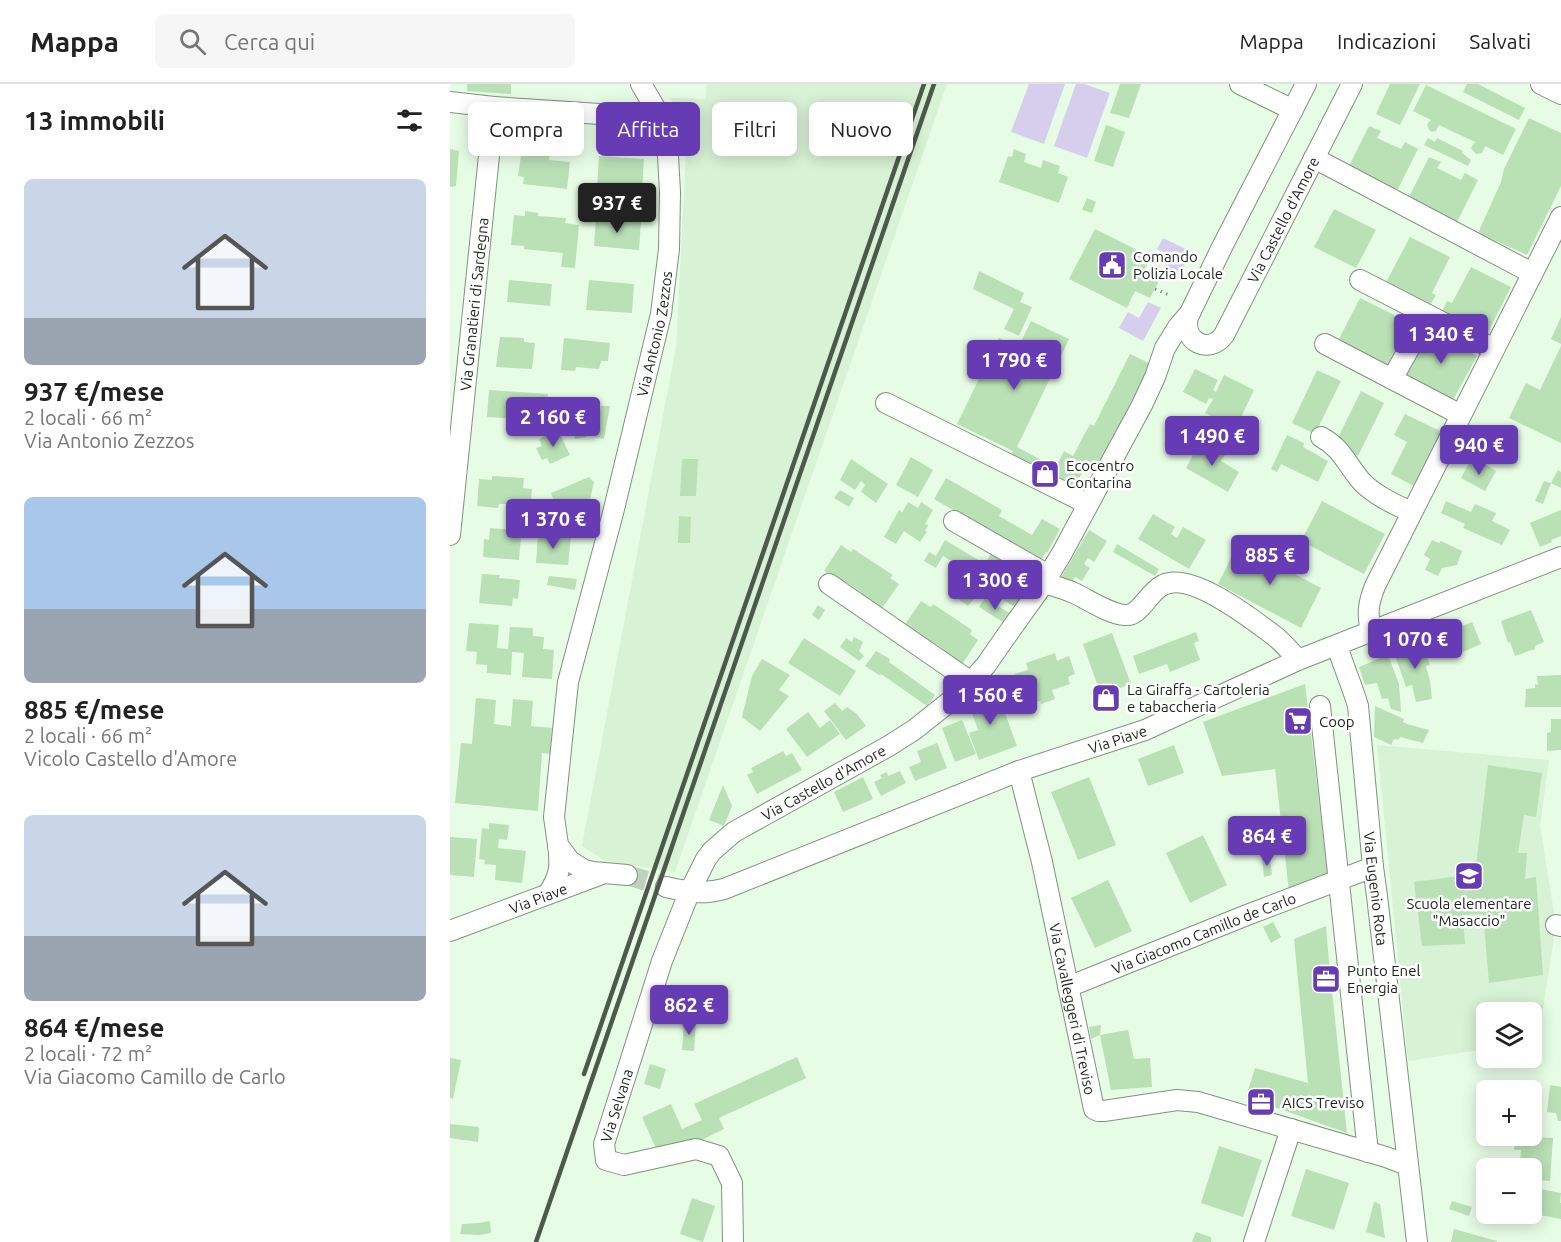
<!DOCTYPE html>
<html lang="it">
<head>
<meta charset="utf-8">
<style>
  body { margin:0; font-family:Ubuntu,sans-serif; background:#f6f6f6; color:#222; height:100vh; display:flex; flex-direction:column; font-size:22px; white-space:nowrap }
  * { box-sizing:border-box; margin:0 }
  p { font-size:20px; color:#767676 }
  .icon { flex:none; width:33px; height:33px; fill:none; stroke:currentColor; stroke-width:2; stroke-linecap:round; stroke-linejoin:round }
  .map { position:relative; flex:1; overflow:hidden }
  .side { display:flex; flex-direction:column; background:#fff; width:450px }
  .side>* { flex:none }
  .guide { position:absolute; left:18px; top:18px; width:570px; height:54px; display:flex; gap:12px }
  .fabs { position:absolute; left:1026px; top:918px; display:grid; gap:12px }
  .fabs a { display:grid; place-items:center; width:66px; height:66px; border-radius:9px; background:#fff; box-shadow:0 3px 15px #0003; font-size:30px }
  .price { position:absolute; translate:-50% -51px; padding:0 14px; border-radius:6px; background:#663bb3; color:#fff; font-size:20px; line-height:39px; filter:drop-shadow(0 2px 3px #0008) }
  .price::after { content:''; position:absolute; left:50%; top:36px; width:18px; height:14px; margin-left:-9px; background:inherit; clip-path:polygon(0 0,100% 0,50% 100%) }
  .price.active { background:#222; color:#fff }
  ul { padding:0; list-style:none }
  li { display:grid; align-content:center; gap:12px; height:318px; padding:0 24px }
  li span { display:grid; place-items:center; height:186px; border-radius:9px; color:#555 }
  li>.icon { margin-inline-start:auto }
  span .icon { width:108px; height:108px; fill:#fffc; stroke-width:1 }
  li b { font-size:26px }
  h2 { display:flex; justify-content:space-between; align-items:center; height:72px; padding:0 24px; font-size:26px }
  .tag { padding:0 21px; border-radius:9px; background:#fff; box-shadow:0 3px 15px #0003; font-size:21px; line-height:54px }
  .tag.active { background:#663bb3; color:#fff }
  header { display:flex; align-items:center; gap:36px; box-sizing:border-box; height:84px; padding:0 30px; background:#fff; border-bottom:2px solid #e0e0e0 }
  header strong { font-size:28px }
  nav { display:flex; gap:33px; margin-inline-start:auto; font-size:21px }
  .search { width:420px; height:54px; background:#f6f6f6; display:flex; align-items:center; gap:15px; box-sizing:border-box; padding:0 21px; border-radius:9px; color:#767676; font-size:22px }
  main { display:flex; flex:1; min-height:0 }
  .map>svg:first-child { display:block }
  .built { fill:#d8f2d5 }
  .green { fill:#d5cfed }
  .building { fill:#bae0b6 }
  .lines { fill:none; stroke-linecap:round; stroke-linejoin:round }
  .minor-tunnel { stroke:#bed1bd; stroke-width:20; stroke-dasharray:20 10; stroke-linecap:butt }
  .minor-casing { stroke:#7f927d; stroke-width:22 }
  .path { stroke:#869484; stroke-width:3; stroke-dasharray:1.5 4.5; stroke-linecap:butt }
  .minor { stroke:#fff; stroke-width:20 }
  .rail { stroke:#4e594d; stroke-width:4.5 }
  .labels { text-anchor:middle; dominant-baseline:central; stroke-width:5; stroke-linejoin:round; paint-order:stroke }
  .street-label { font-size:15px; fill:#1c231b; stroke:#fff }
  .poi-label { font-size:15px; fill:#1c231b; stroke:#fff; text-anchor:start }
</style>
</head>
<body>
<header>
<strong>Mappa</strong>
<div class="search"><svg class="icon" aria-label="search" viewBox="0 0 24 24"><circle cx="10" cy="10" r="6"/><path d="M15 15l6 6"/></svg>Cerca qui</div>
<nav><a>Mappa</a><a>Indicazioni</a><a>Salvati</a></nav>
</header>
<main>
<section class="side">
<h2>13 immobili<svg class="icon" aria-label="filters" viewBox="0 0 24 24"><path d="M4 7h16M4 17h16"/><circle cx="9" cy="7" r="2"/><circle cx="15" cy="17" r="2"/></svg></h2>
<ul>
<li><span style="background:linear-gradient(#c9d6e8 75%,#9aa5b1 0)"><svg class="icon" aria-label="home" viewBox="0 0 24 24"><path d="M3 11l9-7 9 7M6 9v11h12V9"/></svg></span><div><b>937 €/mese</b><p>2 locali · 66 m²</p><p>Via Antonio Zezzos</p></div></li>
<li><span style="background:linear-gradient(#a9c7e8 60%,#9aa5b1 0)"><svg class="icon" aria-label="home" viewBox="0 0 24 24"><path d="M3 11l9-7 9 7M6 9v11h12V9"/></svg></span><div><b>885 €/mese</b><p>2 locali · 66 m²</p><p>Vicolo Castello d'Amore</p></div></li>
<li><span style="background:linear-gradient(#c9d6e8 65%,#9aa5b1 0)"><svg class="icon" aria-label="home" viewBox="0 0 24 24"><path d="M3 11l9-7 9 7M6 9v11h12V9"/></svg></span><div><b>864 €/mese</b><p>2 locali · 72 m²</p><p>Via Giacomo Camillo de Carlo</p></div></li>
</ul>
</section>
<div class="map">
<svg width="1111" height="1158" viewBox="0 0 1111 1158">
  <rect width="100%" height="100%" fill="#e7fce5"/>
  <!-- built -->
  <path class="built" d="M257,0h240l-272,788 -70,-11 -23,-15 94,-499 10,-194 -15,-55 34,1z
    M927,661l172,15 -9,66 16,99 -18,116 -6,1v-30h-46v37l-78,12z"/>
  <!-- green -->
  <path class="green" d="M579,0h36l-21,60 -33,-12z
    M626,0h8l26,9 -23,65 -33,-12z
    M713,154l29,14 -16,29 -15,-7 9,-18 -13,-7z
    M698,218l13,6 -18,33 -24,-13 9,-16 11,6z"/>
  <!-- building -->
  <path class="building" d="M17,0h44v10l-44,-3z
    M670,0h21l-12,34 -19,-5z
    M940,0h30l-20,41 -24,-11z
    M1017,0h11l47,24 -6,12 -56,-28z
    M976,1l90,44 -13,26 -18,-9 -3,7 -6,1 -5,-6 4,-6 -36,-17 -3,6 -4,1 -3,-2 -2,-6 4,-4 -18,-9z
    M1079,34l32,15v53l-34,69 -49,-22 23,-51 3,-13z
    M656,41l19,7 -12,35 -19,-6z
    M919,42l12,5 -4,7 24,11 4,-7 13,7 -22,44 -48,-25z
    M247,53l3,13 -14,3 -3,-14z
    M978,54l7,4 2,-4 26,13 -1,2 9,7 -3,6 -44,-21z
    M0,65l9,2 -3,35 -6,1z
    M72,65l28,3 -1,8 21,2 -3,27 -44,-5 1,-7 -6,-1z
    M564,65l12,5 -2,8 17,6 2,-8 17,6 -2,7 10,4 -9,26 -60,-21 9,-26 4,1z
    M149,72l45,3 -2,33 -45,-3z
    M979,73l12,5 -4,6 24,12 4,-7 13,7 -22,44 -48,-25z
    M637,114l9,4 -4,11 -10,-3z
    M884,125l42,21 -20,38 -42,-21z
    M75,127l13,2v3l28,2 -1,5 14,2 -4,43 -14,-1 2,-14 -39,-4v-3l-13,-1 3,-30 11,1z
    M146,134l45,4 -2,28 -45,-4z
    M645,145l56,28 -8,16 16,8 -9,17 -15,-7 -8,17 -58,-29z
    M960,153l40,20 -18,36 4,2 -8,14 -44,-23z
    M1021,183l40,20 -26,51 -45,-23 7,-14 5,2z
    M529,187l45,22 -4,9 12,5 -13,29 -15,-7 10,-20 -41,-20z
    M59,196l43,4 -2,22 -43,-4z
    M139,196l45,4 -2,29 -46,-3z
    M910,214l50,25 -23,44 -49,-26z
    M1111,233v27l-10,-5z
    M581,237l38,18 -52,108 28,15 -8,14 -29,-16 5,-9 -56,-27 42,-86 19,10z
    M978,246l49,26 -24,44 -48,-26z
    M50,253l24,1v4l11,1 -3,26 -36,-2z
    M114,254l46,5 -2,18h-7l-2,8 -23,-2 -1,4 -14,-1z
    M1111,262v97l-52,-25 17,-35 14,7z
    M680,270l21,10 -57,111 -10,-6 -12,23 -23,-11 15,-30 9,5 17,-32 4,2z
    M745,285l23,11 -5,10 3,2 8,-17 30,15 -18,38 -31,-15 8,-14 -4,-1 -3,6 -23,-12z
    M867,286l24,11 -26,53 -23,-11z
    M39,306l59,4 -1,20 -11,-1 -1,7 -48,-3z
    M911,307l23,12 -26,53 -23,-12z
    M151,322h9l-6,33 -9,-2 2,-9 -7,-1 2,-13 7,1z
    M955,330l37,18 -28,54 -23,-12 16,-32 -13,-7z
    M134,336l2,17 -11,2 -3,-17z
    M722,343l18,9 -8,17 -18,-9z
    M108,346l12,25 -20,9 -3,-6 -5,2 -6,-12 6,-2 -3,-7z
    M837,351l17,8 -1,4 25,14 -10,21 -37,-18 -4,8 -6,-3z
    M752,359l23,12 -4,6 18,11 -11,20 -42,-24 11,-21 2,2z
    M461,373l22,13 -15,27 -22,-12z
    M232,375h16l-2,37h-16z
    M401,375l37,25 -12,19 -15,-11 4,-7 -4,-4 -6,9 -15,-10z
    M1019,379l13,7 3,-6 11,7 -11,20 -24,-13z
    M1108,386l3,2v16l-10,-5z
    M42,392l32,2 -1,10 9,1 -2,23 -23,-1v-7h-8l-1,4 -21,-2 2,-27 13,1z
    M139,393l5,5 -8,35 -14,-3 -13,2 -8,-23z
    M496,394l56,32 -3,6 33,19 10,-16 18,10 -13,24 -1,-1 -9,15 -47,-35 -56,-33z
    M1094,397l7,2 -8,21 -8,-3z
    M390,406l14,8 -5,9 -15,-9z
    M872,417l63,33 -21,40 -63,-33z
    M996,417l25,11 4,-8 21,9 -4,8 18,9 -8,15 -39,-17 2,-4 -24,-11z
    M458,418l10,6 3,-6 12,8 -8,14 3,1 -3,6 2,1 -7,10 -16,-11 -8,13 -12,-7 15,-27 3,3z
    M1111,426v26l-10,4 1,2 -12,5 -10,-24z
    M703,430l22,13 -4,7 6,4 6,-11 23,13 -17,29 -51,-30z
    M229,432l12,1 -1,26h-12z
    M40,444l23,2 -1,5 9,1 -2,24 -36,-3 1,-18 5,1z
    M639,446l18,11 -13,21 -6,-4 -4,6 6,4 -8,13 -7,-4 -5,9 -10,-7z
    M88,450l33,3 -3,28 -32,-2z
    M495,456l40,24 8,-14 11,7 -4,6 31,18 -16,26 -18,-11 3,-6 -19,-11 -1,2 -28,-16 1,-3 -10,-6 -7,12 -12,-7 5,-9 7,4z
    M982,456l7,3 2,-2 21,10 -5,14 -15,3 -4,8 -13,-6 5,-11 -6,-4z
    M667,460l42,25 -4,7 -42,-24z
    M788,460l83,44 -20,40 -83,-44z
    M391,461l10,7 2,-3 40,26 -3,3 9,6 -18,26 -21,-14 2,-3 -16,-11 -1,2 -21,-13z
    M32,490l18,1 -1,3 21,2 -2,19 -5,-1 -1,8 -33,-3z
    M99,492l28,3 -2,11 -28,-5z
    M505,497l21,15 -8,10 -20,-14z
    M535,514l26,16 -5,10 -27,-17z
    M471,517l10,6 2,-3 39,26 -2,4 8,6 -17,26 -21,-14 2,-4 -16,-10 -1,2 -21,-14z
    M368,521l7,5 -6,10 -7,-5z
    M1081,526l13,32 -9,4v3l-20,7 -5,-14 -2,1 -7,-22z
    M1022,538l9,22 -25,11 -9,-23z
    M19,539l30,2 -2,23 11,1 2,-22 23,1v8l11,1 -1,12 11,1 -2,29 -30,-2 2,-24 -12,-1 -1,23 -24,-2v-8l-11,-1 1,-12 -11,-1z
    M746,548l3,9 -5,2 6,17 -30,12 -3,-8 -28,10 -6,-18z
    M662,549l19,51 -30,11 -18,-51z
    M404,553l9,5 -4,9 5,5 -5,5 -19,-14 6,-9 6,4z
    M354,554l52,33 -16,25 -52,-33z
    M971,557l9,24 -4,1 4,15 2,18 -16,3 -4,-17 -6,2 -12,-35z
    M426,567l14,8 -1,3 46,33 -8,11 -46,-32 -2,1 -14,-9z
    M605,569l2,8 12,-5 6,18 -7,3 2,7 -18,6 3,9 -14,5 -1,-3 -15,5 -10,-32 13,-4 -2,-7z
    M938,571l11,29 2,28 -10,-3 -3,-11 -6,1 -5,-16 -12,2 -6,-18z
    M312,575l28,16 -11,15 10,6 -29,35 -18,-14 10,-41z
    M1111,591v32h-36l1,-18 9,-1v-4l3,1 -1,-9z
    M855,600l23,193 -39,14 -14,-122 -53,7 -19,-54z
    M546,605l21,57 -38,14 -10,-27 9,-3 -11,-31z
    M26,614l20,2 -2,24 17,2 2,-27 20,2 -2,25 21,2 -2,26 -8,-1 -4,58 -83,-8 6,-60 11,1z
    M385,619l7,8 5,-4 10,7 9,12 -20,14 -22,-29z
    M925,622l29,13 -1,3 4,2 22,6 -6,13 -23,-6 -2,3 -4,-1 -3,6 -17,-8z
    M358,628l12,16 10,-8 10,14 -33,23 -21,-28z
    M1101,635h10v31l-14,1v-18l4,-1z
    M512,636l14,34 -21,8 -13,-34z
    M487,659l10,25 -32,13 -6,-14 12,-5 -4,-11z
    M724,661l10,28 -36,13 -10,-27z
    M333,667l3,5 6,-3 10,17 -45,24 -10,-19 6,-3 -2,-4z
    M1038,681l54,8 -6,44 -12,-2 -6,38h9l-2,26 11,-2 7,98 -54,8 -6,-69 -20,1 2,29 -43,2 -8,-64 61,-8z
    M450,687l6,12 -25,13 -7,-14 8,-4 -2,-3 7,-3 1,4z
    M413,693l10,22 -30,13 -9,-20z
    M639,693l27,68 -38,15 -27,-68z
    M273,701l9,21 -8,20 -15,-6z
    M39,739l20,2 -2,15 -8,-1 -1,9 28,3 -4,32 -27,-3 1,-15 -12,-1 1,-4 -6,-1 3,-31 7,1z
    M753,751l24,50 -37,18 -24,-50z
    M0,753l27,2 -3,38 -24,-2z
    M820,774l2,17 -8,2 -2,-18z
    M658,796l24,51 -37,17 -24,-50z
    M823,838l8,15 -10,6 -8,-16z
    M876,842l3,36 18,171 -101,-36 9,-29 53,15 -14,-144z
    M1083,920l10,2 -4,18 -7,-2z
    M234,938l12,1 -2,28 -12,-1z
    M651,941l-1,10 28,-5 6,29 16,-1 2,29 -41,3 -11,-55 -9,4 -2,-12z
    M347,973l9,21 -87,40 5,11 -40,20 -11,1 -3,-5 -13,6 -15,-34 29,-13 11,25 20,-9 -8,-16z
    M0,974l11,2 -8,39 -3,-1z
    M200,980l16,5 -6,20 -16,-5z
    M1100,1001l11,2v34h-3l-2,-8 -9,-1z
    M0,1040l29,3 -1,15 -28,-4z
    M1065,1052l38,2 -3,43 -18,-1v-12h-12l1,-18h-7z
    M769,1062l43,14 -19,57 -42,-14z
    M856,1085l43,14 -15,47 -43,-14z
    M1085,1104l26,5 -1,10h1v16l-27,-5 1,-10h-3z
    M242,1114l23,8 -12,36 -23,-8z
    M1002,1117l20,6 -3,9 -20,-7z
    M924,1118l6,2 5,34 -19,-6z
    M40,1137l1,12 -11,2 -20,-1 2,-10 17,-1z
    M1004,1145l43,12v1h-46z
    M746,1148l15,5v5h-19z"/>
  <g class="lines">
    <!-- minor-tunnel -->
    <path class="minor-tunnel" d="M177,791l39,12"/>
    <!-- minor casing -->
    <g class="minor-casing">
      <g id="minor">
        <path d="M790,0l53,26"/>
        <path id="s1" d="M856,0l-83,161 -35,72c-6,25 21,38 36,18l128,-251"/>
        <path d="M1091,0l20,10"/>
        <path d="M0,18l44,5 167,11"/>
        <path d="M864,74l218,115"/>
        <path d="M910,196l134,69"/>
        <path d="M875,260l136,71"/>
        <path d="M942,295l36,-64"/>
        <path d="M436,319l202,101"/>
        <path d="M871,353c21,11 26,28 41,45 14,14 32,22 49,30"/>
        <path d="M504,437l94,54"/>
        <path id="s2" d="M0,451l44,-428"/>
        <path d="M594,499c10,3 21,6 30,10 15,7 35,21 51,22 15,2 23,-23 38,-30 27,-14 88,33 109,49 10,7 18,17 26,26"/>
        <path d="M379,500l142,98"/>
        <path d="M921,548c-4,-19 -3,-28 4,-46l186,-369"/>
        <path id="s3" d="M887,561c6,21 15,40 21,61l15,161 4,29 40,346"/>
        <path d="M870,622l48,446"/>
        <path id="s4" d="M569,687l23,91 52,247 4,2h6l73,-11 21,2 188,55 21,8"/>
        <path id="s5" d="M177,791l-34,-3 -9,-2 -14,-9 -12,-16 -4,-28 14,-135 45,-169 48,-199 8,-65 1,-57 -2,-36 -7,-38 -20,-34"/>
        <path id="s6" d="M216,803c22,5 35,8 58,2l295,-118 126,-41 153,-70 263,-103"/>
        <path d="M98,810c12,-18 13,-28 10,-49"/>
        <path d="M1106,841l5,1"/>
        <path id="s7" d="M0,847l152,-57"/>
        <path id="s8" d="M618,903l179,-72 126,-48"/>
        <path id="s9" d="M283,1158l-1,-59 -13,-27 -23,-7 -72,16 -18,-5 -2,-16 58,-183 27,-68 17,-34 6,-8 22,-19 153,-85 27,-17 49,-39 8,-9 15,-17 23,-33 35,-49 18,-30 80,-148 13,-28 10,-29 13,-21 12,-14"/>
        <path d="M804,1158l37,-113"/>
      </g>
    </g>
    <!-- path -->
    <path class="path" d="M705,205l14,6"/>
    <!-- minor -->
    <use href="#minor" class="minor"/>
    <!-- rail -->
    <path class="rail" d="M134,990l340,-990
      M86,1158l398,-1158"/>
  </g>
  <!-- icons -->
  <defs>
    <g id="civic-square" transform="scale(1.5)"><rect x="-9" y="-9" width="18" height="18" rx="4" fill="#663bb3" stroke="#fff"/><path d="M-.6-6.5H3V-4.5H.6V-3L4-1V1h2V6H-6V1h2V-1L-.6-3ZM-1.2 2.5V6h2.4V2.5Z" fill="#fff"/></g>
    <g id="shop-square" transform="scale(1.5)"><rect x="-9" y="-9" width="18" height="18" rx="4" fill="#663bb3" stroke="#fff"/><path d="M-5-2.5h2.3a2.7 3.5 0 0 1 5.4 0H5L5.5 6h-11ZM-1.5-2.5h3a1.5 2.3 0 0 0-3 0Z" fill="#fff"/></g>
    <g id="supermarket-square" transform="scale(1.5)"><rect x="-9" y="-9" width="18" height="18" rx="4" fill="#663bb3" stroke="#fff"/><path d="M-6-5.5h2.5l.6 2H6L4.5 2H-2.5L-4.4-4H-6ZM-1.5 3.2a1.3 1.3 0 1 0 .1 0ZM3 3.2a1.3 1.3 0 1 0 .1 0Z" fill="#fff"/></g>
    <g id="school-square" transform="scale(1.5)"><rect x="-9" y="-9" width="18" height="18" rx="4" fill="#663bb3" stroke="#fff"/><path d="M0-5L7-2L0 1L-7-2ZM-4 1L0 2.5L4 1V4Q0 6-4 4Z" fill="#fff"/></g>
    <g id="office-square" transform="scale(1.5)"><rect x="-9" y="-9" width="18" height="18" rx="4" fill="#663bb3" stroke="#fff"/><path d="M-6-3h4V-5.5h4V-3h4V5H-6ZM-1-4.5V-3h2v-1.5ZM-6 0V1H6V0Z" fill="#fff"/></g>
  </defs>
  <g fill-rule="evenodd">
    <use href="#civic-square" x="662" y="181"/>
    <use href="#shop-square" x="595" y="390"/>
    <use href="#shop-square" x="656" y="614"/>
    <use href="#supermarket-square" x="848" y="637"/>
    <use href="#school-square" x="1019" y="792"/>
    <use href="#office-square" x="876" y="895"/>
    <use href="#office-square" x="811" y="1018"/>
  </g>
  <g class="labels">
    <!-- street labels -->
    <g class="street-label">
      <text stroke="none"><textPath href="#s1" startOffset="450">Via Castello d'Amore</textPath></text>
      <text stroke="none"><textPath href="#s2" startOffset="232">Via Granatieri di Sardegna</textPath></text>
      <text stroke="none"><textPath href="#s5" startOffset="603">Via Antonio Zezzos</textPath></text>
      <text stroke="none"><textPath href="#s6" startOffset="480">Via Piave</textPath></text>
      <text stroke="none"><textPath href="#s9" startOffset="666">Via Castello d'Amore</textPath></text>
      <text stroke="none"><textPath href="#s3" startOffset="248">Via Eugenio Rota</textPath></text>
      <text stroke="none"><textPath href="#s7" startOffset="94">Via Piave</textPath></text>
      <text stroke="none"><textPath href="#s8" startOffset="146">Via Giacomo Camillo de Carlo</textPath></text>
      <text stroke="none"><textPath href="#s4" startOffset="244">Via Cavalleggeri di Treviso</textPath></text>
      <text stroke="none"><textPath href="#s9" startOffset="262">Via Selvana</textPath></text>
    </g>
    <!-- poi labels -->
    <g class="poi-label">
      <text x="683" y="172">Comando<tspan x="683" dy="17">Polizia Locale</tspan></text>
      <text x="616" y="381">Ecocentro<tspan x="616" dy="17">Contarina</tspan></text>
      <text x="677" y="605">La Giraffa - Cartoleria<tspan x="677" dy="17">e tabaccheria</tspan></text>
      <text x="869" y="637">Coop</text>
      <text x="1019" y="819" text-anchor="middle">Scuola elementare<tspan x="1019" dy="17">"Masaccio"</tspan></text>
      <text x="897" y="886">Punto Enel<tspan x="897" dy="17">Energia</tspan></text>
      <text x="832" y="1018">AICS Treviso</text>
    </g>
  </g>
</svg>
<div class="fabs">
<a><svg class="icon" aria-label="layers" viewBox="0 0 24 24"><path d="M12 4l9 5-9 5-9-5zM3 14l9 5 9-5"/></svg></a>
<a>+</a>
<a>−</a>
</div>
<b class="price active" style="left:167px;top:150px">937 €</b>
<b class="price" style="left:991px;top:281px">1 340 €</b>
<b class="price" style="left:564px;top:307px">1 790 €</b>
<b class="price" style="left:103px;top:364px">2 160 €</b>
<b class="price" style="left:762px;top:383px">1 490 €</b>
<b class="price" style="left:1029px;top:392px">940 €</b>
<b class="price" style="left:103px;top:466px">1 370 €</b>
<b class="price" style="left:820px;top:502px">885 €</b>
<b class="price" style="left:545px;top:527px">1 300 €</b>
<b class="price" style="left:965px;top:586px">1 070 €</b>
<b class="price" style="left:540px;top:642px">1 560 €</b>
<b class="price" style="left:817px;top:783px">864 €</b>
<b class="price" style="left:239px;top:952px">862 €</b>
<div class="guide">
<a class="tag">Compra</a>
<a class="tag active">Affitta</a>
<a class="tag">Filtri</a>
<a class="tag">Nuovo</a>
</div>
</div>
</main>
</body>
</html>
